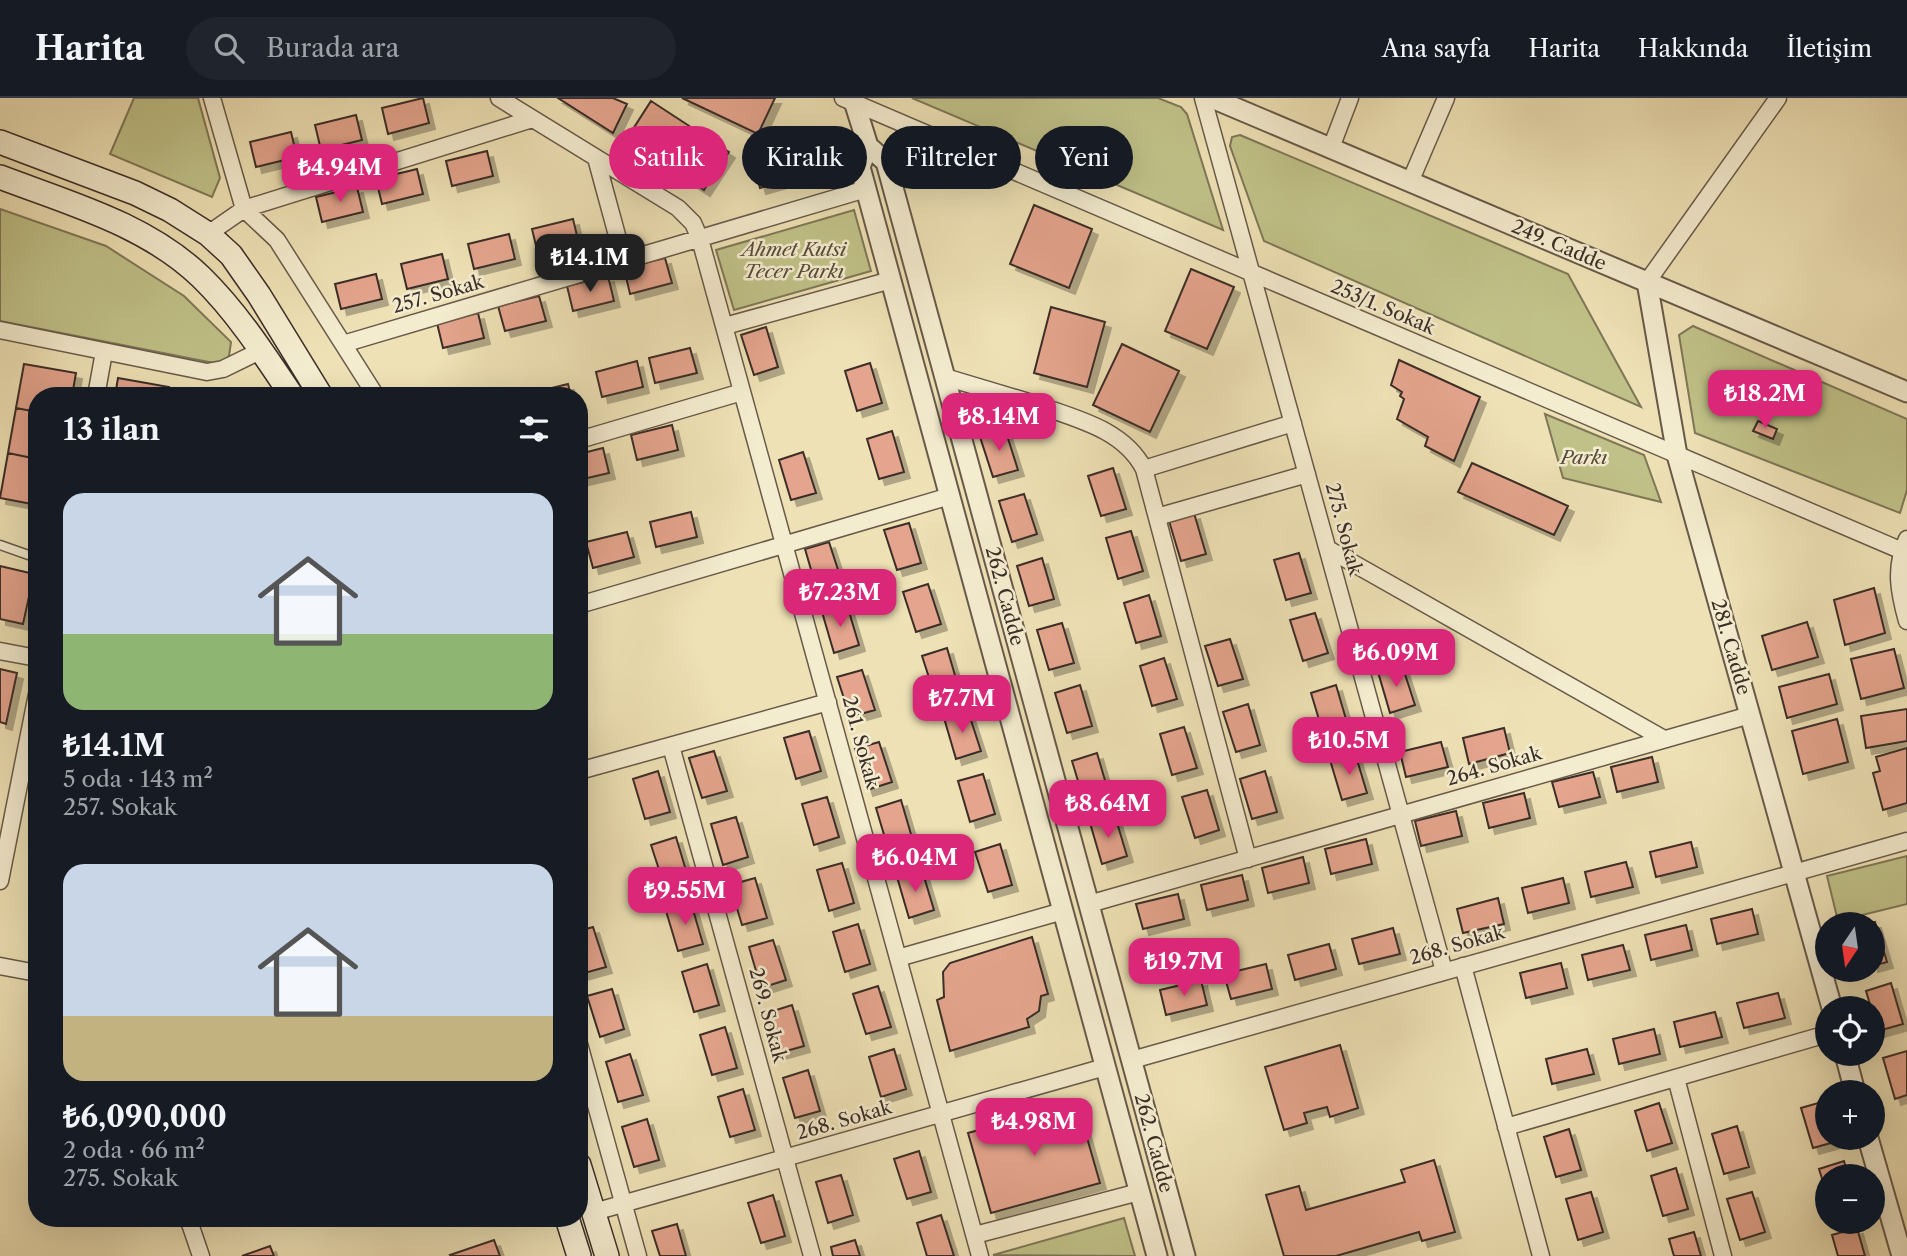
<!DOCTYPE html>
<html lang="tr">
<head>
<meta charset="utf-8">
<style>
  body { margin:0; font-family:"Libre Caslon Text",serif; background:#20242c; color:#f1f3f6; height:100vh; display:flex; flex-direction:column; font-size:26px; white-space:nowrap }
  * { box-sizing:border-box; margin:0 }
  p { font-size:23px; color:#9ea1a6 }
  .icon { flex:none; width:38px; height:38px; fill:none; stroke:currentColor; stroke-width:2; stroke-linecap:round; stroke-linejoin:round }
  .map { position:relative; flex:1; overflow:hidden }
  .drawer { position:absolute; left:28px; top:289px; width:560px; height:840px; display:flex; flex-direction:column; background:#171b24; border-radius:28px; box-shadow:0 7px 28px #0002 }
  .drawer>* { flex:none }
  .guide { position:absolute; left:609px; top:28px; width:665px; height:63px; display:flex; gap:14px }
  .needle { width:46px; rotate:193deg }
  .controls { position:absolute; left:1815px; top:814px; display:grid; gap:14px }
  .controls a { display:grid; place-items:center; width:70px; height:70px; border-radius:50%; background:#171b24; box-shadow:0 7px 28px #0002; font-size:35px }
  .price { position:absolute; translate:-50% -60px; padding:0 16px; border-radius:14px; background:#db2777; color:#fff; font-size:23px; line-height:46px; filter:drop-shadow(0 2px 4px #0008) }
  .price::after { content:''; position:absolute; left:50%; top:42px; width:21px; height:16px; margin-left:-10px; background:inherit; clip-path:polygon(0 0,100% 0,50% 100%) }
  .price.on { background:#222; color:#fff }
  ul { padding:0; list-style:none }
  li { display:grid; align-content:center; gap:14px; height:371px; padding:0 35px }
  li span { display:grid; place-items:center; height:217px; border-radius:21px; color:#555 }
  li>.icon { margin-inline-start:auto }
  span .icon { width:126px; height:126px; fill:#fffc; stroke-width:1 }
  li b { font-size:30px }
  h2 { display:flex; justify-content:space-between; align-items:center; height:84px; padding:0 35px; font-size:30px }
  .tag { padding:0 24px; border-radius:32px; background:#171b24; box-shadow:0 7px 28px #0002; font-size:24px; line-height:63px }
  .tag.on { background:#db2777; color:#fff }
  header { display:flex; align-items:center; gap:42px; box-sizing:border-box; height:98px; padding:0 35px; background:#171b24; border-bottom:2px solid #363941 }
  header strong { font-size:33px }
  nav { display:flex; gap:38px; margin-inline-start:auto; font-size:24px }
  .search { width:490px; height:63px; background:#20242c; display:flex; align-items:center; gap:18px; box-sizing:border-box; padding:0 24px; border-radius:38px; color:#9ea1a6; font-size:26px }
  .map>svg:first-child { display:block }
  .green { fill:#c0c188; stroke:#7e7758; stroke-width:2 }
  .building { fill:#e4a48d; stroke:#3b2d27; stroke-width:2; filter:url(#shadow) }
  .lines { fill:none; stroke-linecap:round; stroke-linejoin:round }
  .service-casing { stroke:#685a4a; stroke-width:11 }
  .minor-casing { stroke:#685a4a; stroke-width:19 }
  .tertiary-casing { stroke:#685a4a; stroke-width:23 }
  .secondary-casing { stroke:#3b2d27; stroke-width:26 }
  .service { stroke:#f4eccf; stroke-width:8 }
  .minor { stroke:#f4eccf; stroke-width:16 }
  .tertiary { stroke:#f4eccf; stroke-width:19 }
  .secondary { stroke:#f4eccf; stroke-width:23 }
  .labels { text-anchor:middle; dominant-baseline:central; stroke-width:5; stroke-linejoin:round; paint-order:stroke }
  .street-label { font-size:19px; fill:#3b2d27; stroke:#f4eccf }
  .park-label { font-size:19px; font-style:italic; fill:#564b3a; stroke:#f4eccf }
</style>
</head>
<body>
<header>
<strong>Harita</strong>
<div class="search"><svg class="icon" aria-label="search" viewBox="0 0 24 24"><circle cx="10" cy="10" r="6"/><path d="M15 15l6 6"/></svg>Burada ara</div>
<nav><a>Ana sayfa</a><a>Harita</a><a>Hakkında</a><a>İletişim</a></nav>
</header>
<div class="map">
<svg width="1907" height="1158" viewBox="0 0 1907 1158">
  <defs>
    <filter id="shadow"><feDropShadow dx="6" dy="6" stdDeviation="0" flood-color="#0004"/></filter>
  </defs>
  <rect width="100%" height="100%" fill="#eee1b5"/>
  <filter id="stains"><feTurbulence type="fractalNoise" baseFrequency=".00286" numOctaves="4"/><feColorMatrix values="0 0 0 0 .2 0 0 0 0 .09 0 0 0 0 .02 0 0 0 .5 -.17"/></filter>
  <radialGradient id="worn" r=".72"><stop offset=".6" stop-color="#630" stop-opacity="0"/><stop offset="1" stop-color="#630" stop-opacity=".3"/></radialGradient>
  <!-- green -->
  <path class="green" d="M134,0h64l22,80 -8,19 -102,-43z
    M912,0h246l23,9 6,7 36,116z
    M1240,37l328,139 73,133 -377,-166 -34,-95 2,-9z
    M0,111l106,37 78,50 47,46 -2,14 -10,8 -219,-43z
    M854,112l17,61 -137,39 -18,-60z
    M1693,228l214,93v71l-7,23 -205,-80 -16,-98z
    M1545,316l99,41 17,47 -98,-24z
    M1907,758v48l-69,17 -11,-45z
    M1124,1120l11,38 -142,-1z"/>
  <!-- building -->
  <path class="building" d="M423,0l6,25 -41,11 -6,-26z
    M558,0h55l14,6 -14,29z
    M682,0h93l-17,36z
    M651,3l78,51 -25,38 -78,-50z
    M356,17l6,25 -41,10 -6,-25z
    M291,34l6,25 -41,10 -6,-25z
    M812,41l9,32 -61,17 -9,-32z
    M487,53l6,25 -41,10 -6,-25z
    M417,71l6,25 -41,10 -6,-25z
    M357,89l6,25 -41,10 -6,-25z
    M1034,107l58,24 -23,59 -59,-24z
    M573,121l6,25 -41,10 -6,-25z
    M509,136l6,25 -41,10 -6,-25z
    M442,156l6,25 -41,10 -6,-25z
    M665,160l7,25 -42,11 -6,-26z
    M1191,171l43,18 -27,62 -42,-18z
    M376,176l6,25 -41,10 -6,-25z
    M608,178l6,25 -41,10 -6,-25z
    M539,198l7,25 -41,10 -7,-25z
    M1051,209l54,15 -18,65 -53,-14z
    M478,215l6,25 -41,10 -6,-25z
    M766,229l12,40 -24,8 -13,-40z
    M1122,246l57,27 -29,61 -57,-27z
    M690,250l7,25 -42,10 -6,-25z
    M1399,262l81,37 -26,64 -29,-15 3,-9 -31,-18 7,-20 -4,-3 2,-4 -11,-7z
    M637,263l6,26 -41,10 -6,-25z
    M870,265l12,40 -25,8 -12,-40z
    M24,266l52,9 -4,23h-35v16l-21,-4z
    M118,280l51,9 -1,9h-53z
    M1775,284l19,9 -5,10 -19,-9z
    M568,286l3,12h-44v-2z
    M16,310l21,4v47l-29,-6z
    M1758,323l19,8 -4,10 -20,-8z
    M672,327l6,25 -41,10 -6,-25z
    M1005,331l13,41 -25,7 -13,-40z
    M892,333l12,41 -25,7 -12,-40z
    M603,350l6,25 -30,7v-26z
    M803,354l13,41 -25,7 -12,-40z
    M8,355l29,6v46l-37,-7z
    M1472,365l96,43 -14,29 -96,-43z
    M1113,370l13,41 -25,7 -13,-40z
    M1024,396l13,40 -25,8 -13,-41z
    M691,414l6,25 -41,10 -6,-25z
    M1194,415l12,41 -25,7 -12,-40z
    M909,425l12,40 -24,7 -13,-40z
    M1131,433l12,40 -25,8 -12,-41z
    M627,434l7,25 -41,11 -7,-26z
    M829,444l13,40 -25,8 -12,-41z
    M1299,455l12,40 -25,7 -12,-40z
    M1042,460l12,41 -25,7 -12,-40z
    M0,468l34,8 -11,50 -23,-5z
    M928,486l13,40 -25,8 -13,-40z
    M1874,490l11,45 -40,12 -11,-45z
    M1149,497l12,41 -25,7 -12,-40z
    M847,507l12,40 -25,8 -12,-41z
    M1315,515l13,40 -25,8 -13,-41z
    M1807,524l11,35 -46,13 -10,-34z
    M1062,525l12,40 -25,7 -12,-40z
    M1230,541l13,40 -25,7 -13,-40z
    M947,550l12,41 -24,7 -13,-40z
    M1894,551l10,39 -43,11 -10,-40z
    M1164,560l13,41 -25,7 -12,-40z
    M1402,567l13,40 -25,8 -12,-41z
    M0,571l17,4 -11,51 -6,-2z
    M862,572l13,40 -25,7 -13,-40z
    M1829,576l8,30 -50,14 -8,-31z
    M1080,587l12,41 -25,7 -12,-40z
    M1336,587l12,41 -25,7 -12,-40z
    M1248,606l12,41 -24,7 -13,-40z
    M1907,611v32l-41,7 -5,-32z
    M968,613l13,40 -25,8 -12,-41z
    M1837,621l11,43 -45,12 -11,-43z
    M1184,629l13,41 -25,7 -12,-41z
    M1504,630l6,25 -41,11 -6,-26z
    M809,633l12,40 -25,8 -12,-41z
    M879,644l13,40 -25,8 -12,-41z
    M1441,644l7,25 -42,10 -6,-25z
    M1907,650v55l-24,7 -10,-37 7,-2 -4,-14z
    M714,653l13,40 -25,7 -13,-40z
    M1097,655l12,41 -25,7 -12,-40z
    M1355,655l12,40 -25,7 -12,-40z
    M1652,659l6,25 -41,10 -6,-25z
    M658,673l12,41 -25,7 -12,-40z
    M1265,673l12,41 -25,7 -12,-40z
    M1593,674l7,25 -41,10 -7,-25z
    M983,676l12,40 -25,8 -12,-41z
    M1207,692l12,40 -24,8 -13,-41z
    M1524,695l6,25 -41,10 -6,-25z
    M827,699l12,40 -25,8 -12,-41z
    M901,702l12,41 -25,7 -12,-40z
    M1456,713l6,25 -41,10 -6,-25z
    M1115,718l12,40 -25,8 -12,-41z
    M736,719l12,40 -25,8 -12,-41z
    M676,739l12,40 -24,8 -13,-40z
    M1366,741l6,25 -41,10 -6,-25z
    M1691,744l6,25 -41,10 -6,-25z
    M1000,746l12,41 -24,7 -13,-40z
    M1303,759l6,26 -41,10 -6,-25z
    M1626,764l7,25 -42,10 -6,-25z
    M842,765l12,40 -25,8 -12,-41z
    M922,772l12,40 -25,8 -12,-41z
    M1242,777l6,25 -41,10 -6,-25z
    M755,780l12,40 -25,7 -12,-40z
    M1563,780l6,25 -41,10 -6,-25z
    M1178,796l6,25 -41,10 -7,-25z
    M1498,800l6,26 -41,9 -6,-24z
    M691,805l12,41 -25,7 -12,-40z
    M1752,811l6,25 -41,10 -6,-25z
    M1875,824l12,40 -15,4v-42h-6z
    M858,826l12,40 -25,8 -12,-40z
    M1686,827l6,25 -41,10 -6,-25z
    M593,829l13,40 -25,7 -2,-43z
    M1393,830l7,26 -41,10 -7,-25z
    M1032,839l16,57 -7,2 -2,15 -12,8 2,8 -79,24 -13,-51 7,-3 -1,-25 7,-9z
    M773,842l13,40 -25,8 -12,-41z
    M1329,846l7,25 -41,11 -7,-25z
    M1623,847l7,25 -42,10 -6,-25z
    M1561,865l6,25 -41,10 -6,-25z
    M707,866l12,41 -25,7 -12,-40z
    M1266,866l6,25 -41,10 -7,-25z
    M1201,882l6,25 -41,10 -6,-25z
    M1891,885l12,41 -25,7 -12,-40z
    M878,888l13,41 -25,7 -13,-40z
    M612,891l12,40 -24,8 -13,-41z
    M1778,895l7,25 -41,10 -7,-25z
    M792,907l12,41 -25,7 -12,-40z
    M1715,914l7,25 -42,10 -6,-25z
    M725,929l12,41 -25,7 -12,-40z
    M1654,931l6,25 -41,10 -6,-25z
    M1340,947l18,63 -28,9 -3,-10 -23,6 3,10 -23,7 -19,-63z
    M894,951l12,40 -25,8 -12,-40z
    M1587,951l7,25 -42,10 -6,-25z
    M1907,953v44l-12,4 -12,-41z
    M630,956l13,41 -25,7 -12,-40z
    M808,972l12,41 -25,7 -12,-40z
    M743,991l12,41 -25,7 -12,-40z
    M1825,1003l2,37h10l1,3 -25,7 -12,-40z
    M1077,1005l23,80 -109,30 -23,-80z
    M1659,1005l13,40 -25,8 -12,-40z
    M647,1021l12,41 -25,7 -12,-40z
    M1737,1028l12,41 -25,7 -12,-40z
    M1569,1031l12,41 -25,7 -12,-40z
    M919,1053l12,41 -24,7 -13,-40z
    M1434,1062l21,72 -33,9 -3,-9 -83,24h-52l-18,-61 33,-9 7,24 99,-28 -4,-12z
    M1844,1063l4,15h-21v19l-8,-26z
    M1676,1070l12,41 -25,7 -12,-40z
    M841,1077l12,40 -25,8 -12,-41z
    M1591,1094l12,40 -25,8 -12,-41z
    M1752,1094l13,40 -25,8 -13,-41z
    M773,1097l12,41 -24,7 -13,-40z
    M941,1117l13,41h-27l-10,-33z
    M677,1126l9,32h-26l-8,-25z
    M1857,1130l8,28h-27l-6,-21z
    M1694,1134l7,24h-27l-5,-17z
    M494,1142l6,16h-49l-1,-1z
    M855,1142l5,16h-27l-2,-9z
    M270,1148l4,10h-32z"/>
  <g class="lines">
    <!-- service casing -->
    <g class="service-casing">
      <path id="service" d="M0,447l37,13"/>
    </g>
    <!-- minor casing -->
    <g class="minor-casing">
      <path id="minor" d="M212,0l32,111 33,31 99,156
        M499,0l179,110 15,15 7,16 280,1017
        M843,0l1064,455
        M1203,0l241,873
        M1331,50l19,-50
        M596,60l28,103
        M1410,84l36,-84
        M208,136l36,-25 288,-90
        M1647,184l131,-184
        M725,228l166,-46
        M0,232l207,42 16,-3 39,-19
        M343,246l523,-155
        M945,279l87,26 -75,16
        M96,298l8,-44
        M1032,305c41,15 91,25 112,66l149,-46
        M579,342l163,-48
        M1144,371l104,390
        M1157,419l150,-43
        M1907,441c-13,29 -8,53 0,82
        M1328,451l336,190
        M579,507l371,-109
        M0,553l37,7
        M671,648l141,510
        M579,673l249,-69
        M0,783l37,-187
        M1089,806l661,-189
        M898,860l165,-47
        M0,868l37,7
        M1463,868l78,290
        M579,946l59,212
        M1132,962l775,-219
        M1676,980l47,178
        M1506,1029l321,-93
        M594,1114l511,-145
        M188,1120l13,38
        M975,1137l164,-43"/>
    </g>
    <!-- tertiary casing -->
    <g class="tertiary-casing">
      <path id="tertiary" d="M853,0l15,48 18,16 299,1094
        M1212,0l695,294
        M868,48l-8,21 297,1089
        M1647,184l30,173 155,553
        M1845,956l10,38
        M1868,1040l34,118"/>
    </g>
    <!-- secondary casing -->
    <g class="secondary-casing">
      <path id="secondary" d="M0,44l135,51 35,17 38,24 23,21 28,40 62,101
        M0,79c68,26 146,47 201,100 35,34 63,77 91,119
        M579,1067l28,91
        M567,1120l12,38"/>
    </g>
    <!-- service -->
    <use href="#service" class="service"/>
    <!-- minor -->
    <use href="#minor" class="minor"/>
    <!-- tertiary -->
    <use href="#tertiary" class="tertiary"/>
    <!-- secondary -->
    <use href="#secondary" class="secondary"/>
  </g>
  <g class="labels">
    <!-- street labels -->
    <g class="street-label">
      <text transform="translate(1559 147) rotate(23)">249. Cadde</text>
      <text transform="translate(438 196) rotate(-16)">257. Sokak</text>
      <text transform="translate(1383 209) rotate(23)">253/1. Sokak</text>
      <text transform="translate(1344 431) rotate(75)">275. Sokak</text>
      <text transform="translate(1005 498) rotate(75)">262. Cadde</text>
      <text transform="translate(1731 549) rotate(74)">281. Cadde</text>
      <text transform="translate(861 644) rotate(75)">261. Sokak</text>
      <text transform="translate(1494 668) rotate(-16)">264. Sokak</text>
      <text transform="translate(1457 847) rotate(-16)">268. Sokak</text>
      <text transform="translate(768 917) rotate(75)">269. Sokak</text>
      <text transform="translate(844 1022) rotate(-16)">268. Sokak</text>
      <text transform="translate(1154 1045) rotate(75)">262. Cadde</text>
    </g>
    <!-- park labels -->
    <g class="park-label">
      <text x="794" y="151">Ahmet Kutsi<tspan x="794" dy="22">Tecer Parkı</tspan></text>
      <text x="1584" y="359">Parkı</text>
    </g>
  </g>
  <rect width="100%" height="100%" filter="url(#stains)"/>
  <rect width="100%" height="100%" fill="url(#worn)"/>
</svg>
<div class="controls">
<a><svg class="needle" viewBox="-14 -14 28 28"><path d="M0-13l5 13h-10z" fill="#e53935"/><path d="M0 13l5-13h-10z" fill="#9ea1a6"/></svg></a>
<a><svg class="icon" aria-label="locate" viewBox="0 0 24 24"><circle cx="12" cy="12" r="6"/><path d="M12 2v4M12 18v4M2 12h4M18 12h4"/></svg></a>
<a>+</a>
<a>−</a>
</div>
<b class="price" style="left:340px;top:106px">₺4.94M</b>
<b class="price on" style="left:590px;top:196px">₺14.1M</b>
<b class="price" style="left:1765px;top:332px">₺18.2M</b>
<b class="price" style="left:999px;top:355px">₺8.14M</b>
<b class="price" style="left:840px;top:531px">₺7.23M</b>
<b class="price" style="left:1396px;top:591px">₺6.09M</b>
<b class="price" style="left:962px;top:637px">₺7.7M</b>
<b class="price" style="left:1349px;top:679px">₺10.5M</b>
<b class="price" style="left:1108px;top:742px">₺8.64M</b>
<b class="price" style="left:915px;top:796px">₺6.04M</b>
<b class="price" style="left:685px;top:829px">₺9.55M</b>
<b class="price" style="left:1184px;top:900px">₺19.7M</b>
<b class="price" style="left:1034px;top:1060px">₺4.98M</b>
<div class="guide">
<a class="tag on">Satılık</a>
<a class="tag">Kiralık</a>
<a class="tag">Filtreler</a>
<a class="tag">Yeni</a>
</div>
<section class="drawer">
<h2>13 ilan<svg class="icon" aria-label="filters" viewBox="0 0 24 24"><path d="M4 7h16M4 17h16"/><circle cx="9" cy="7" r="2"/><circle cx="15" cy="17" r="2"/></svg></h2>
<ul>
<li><span style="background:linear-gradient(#c9d6e8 65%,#8fb573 0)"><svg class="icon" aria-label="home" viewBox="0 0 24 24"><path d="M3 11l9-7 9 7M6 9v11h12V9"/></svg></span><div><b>₺14.1M</b><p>5 oda · 143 m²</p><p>257. Sokak</p></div></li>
<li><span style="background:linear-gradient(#c9d6e8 70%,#c2b280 0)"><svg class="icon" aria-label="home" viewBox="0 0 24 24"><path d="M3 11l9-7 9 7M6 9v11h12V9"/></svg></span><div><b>₺6,090,000</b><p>2 oda · 66 m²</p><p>275. Sokak</p></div></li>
</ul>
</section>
</div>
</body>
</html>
